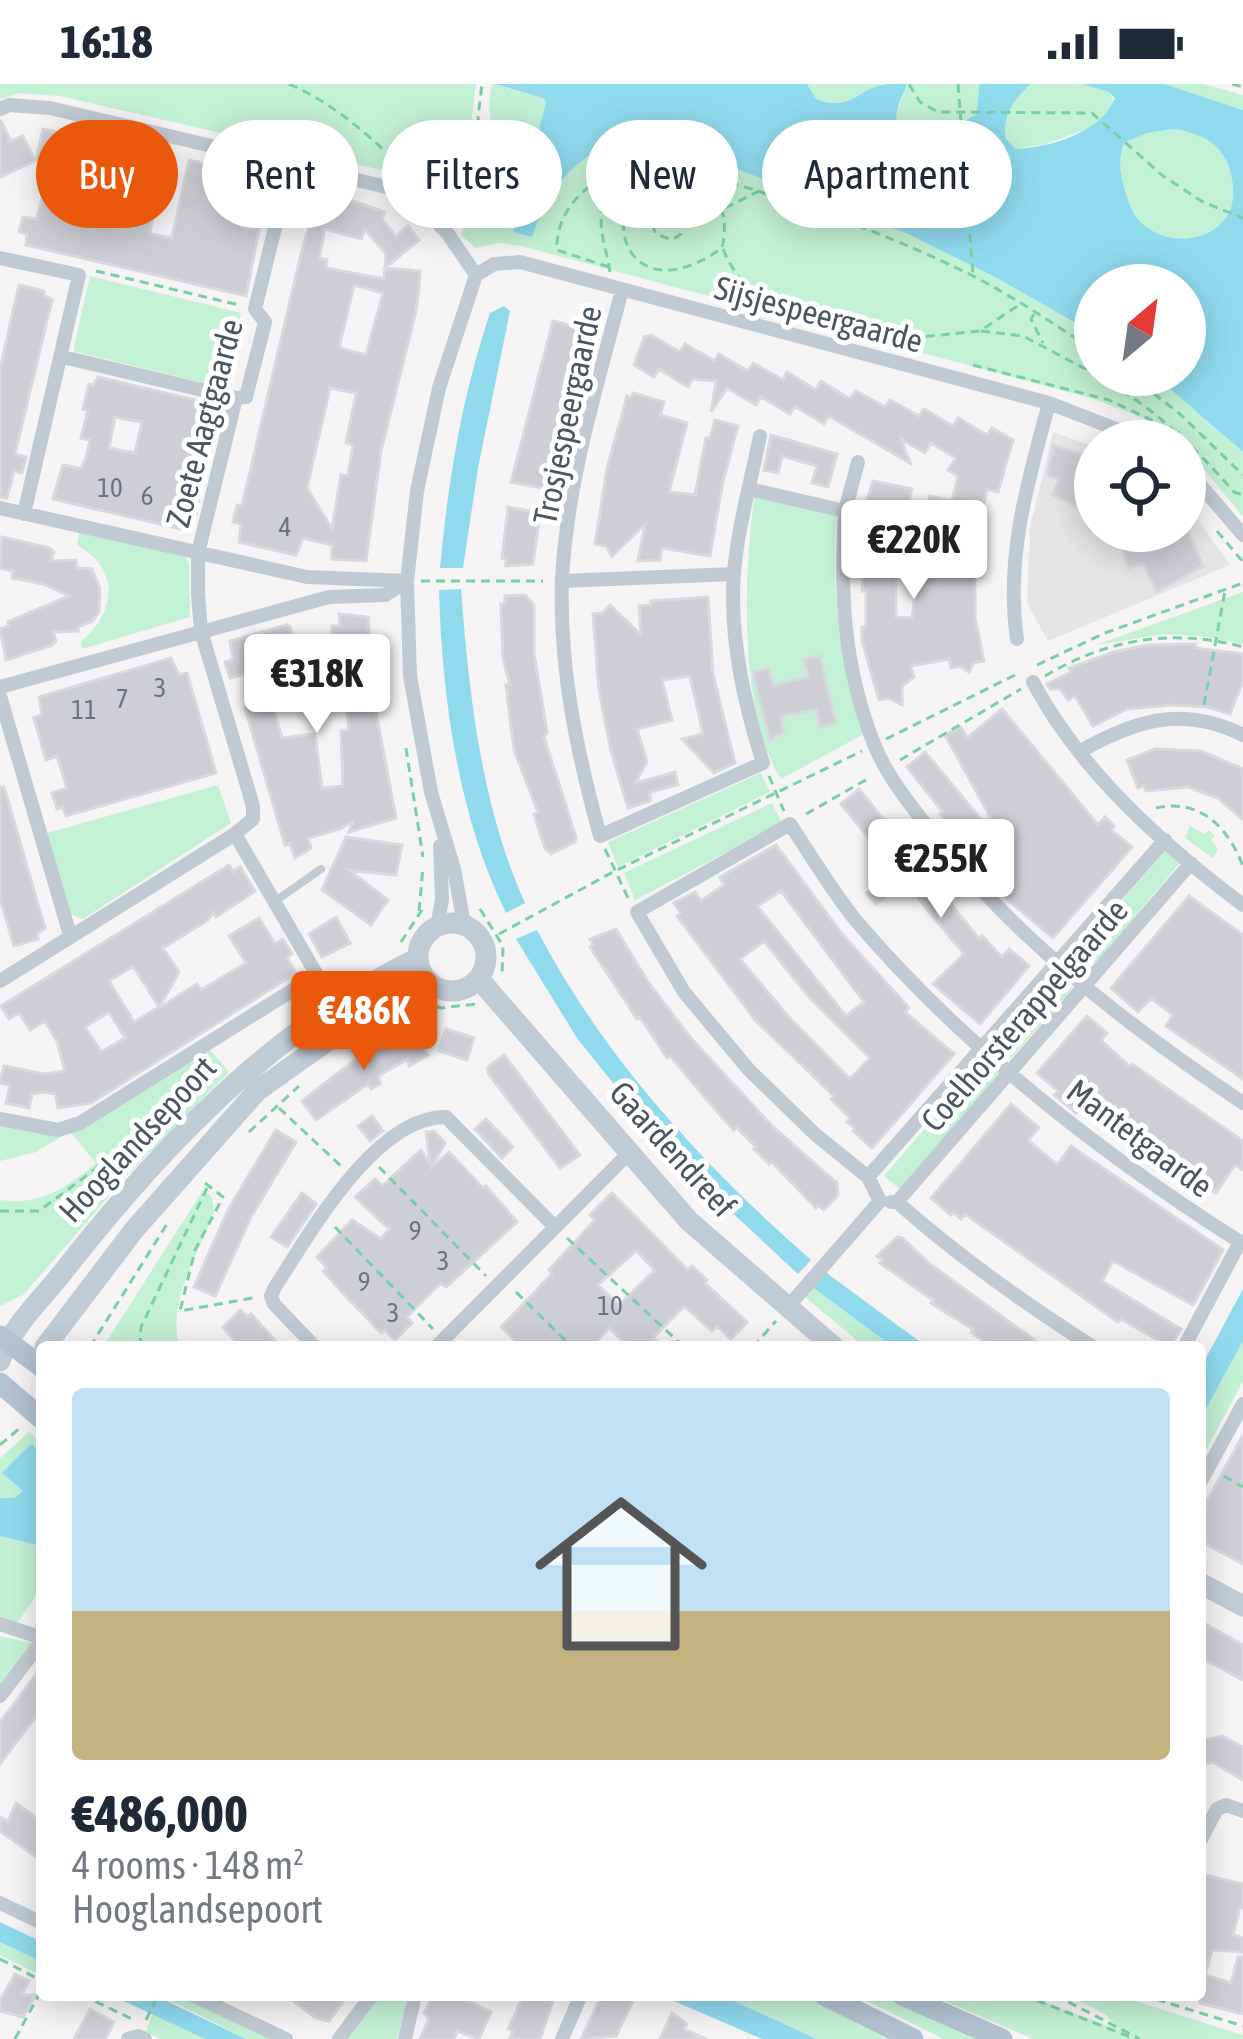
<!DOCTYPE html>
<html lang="en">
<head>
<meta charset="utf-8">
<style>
  body { margin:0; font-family:"Asap Condensed",sans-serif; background:#f2f2f3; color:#1f2937; height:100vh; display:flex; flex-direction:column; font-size:45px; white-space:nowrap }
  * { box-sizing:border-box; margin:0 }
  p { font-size:39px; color:#747a83 }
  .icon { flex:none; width:66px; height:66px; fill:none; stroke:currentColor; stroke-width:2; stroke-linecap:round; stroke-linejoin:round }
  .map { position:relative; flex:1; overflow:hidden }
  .panel { position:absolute; left:36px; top:1257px; width:1170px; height:660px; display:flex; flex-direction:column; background:#fff; border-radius:12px; box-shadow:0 6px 30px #0003 }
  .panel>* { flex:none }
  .banner { position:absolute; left:36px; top:36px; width:1173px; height:108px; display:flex; gap:24px }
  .needle { width:78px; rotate:29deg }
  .buttons { position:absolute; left:1074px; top:180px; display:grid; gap:24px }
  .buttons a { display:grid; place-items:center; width:132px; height:132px; border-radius:50%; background:#fff; box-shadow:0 6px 30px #0003; font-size:60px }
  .price { position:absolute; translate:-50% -102px; padding:0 27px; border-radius:12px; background:#fff; color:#222; font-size:39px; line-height:78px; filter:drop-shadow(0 3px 6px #0008) }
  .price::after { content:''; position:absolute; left:50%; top:72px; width:36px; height:27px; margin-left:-18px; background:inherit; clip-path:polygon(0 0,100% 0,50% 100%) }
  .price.current { background:#ea580c; color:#fff }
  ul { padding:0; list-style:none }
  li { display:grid; align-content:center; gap:24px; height:636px; padding:0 36px }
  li+li { border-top:3px solid #e0e1e3 }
  li span { display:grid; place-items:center; height:372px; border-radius:12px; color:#555 }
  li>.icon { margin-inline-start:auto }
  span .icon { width:216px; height:216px; fill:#fffc; stroke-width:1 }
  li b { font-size:51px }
  .chip { padding:0 42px; border-radius:54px; background:#fff; box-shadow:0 6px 30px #0003; font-size:42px; line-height:108px }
  .chip.current { background:#ea580c; color:#fff }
  .status { display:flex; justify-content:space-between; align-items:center; height:84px; padding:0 60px; background:#fff; direction:ltr }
  .status svg { height:33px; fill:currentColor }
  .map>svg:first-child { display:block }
  .education { fill:#e6e4e5 }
  .green { fill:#c3f1d5 }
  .water { fill:#90daee; fill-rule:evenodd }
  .building { fill:#cdcfd5; stroke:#d7d9de; stroke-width:3; fill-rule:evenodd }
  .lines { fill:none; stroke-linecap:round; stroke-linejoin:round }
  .path { stroke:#7ad0a6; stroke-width:3; stroke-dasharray:9 6; stroke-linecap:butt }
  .lane { stroke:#c1cad2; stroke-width:8 }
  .street { stroke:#c1cad2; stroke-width:14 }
  .secondary { stroke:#c1cbd6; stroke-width:21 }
  .primary { stroke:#b3c2d1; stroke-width:21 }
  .labels { text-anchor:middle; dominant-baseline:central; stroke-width:10; stroke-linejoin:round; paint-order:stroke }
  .number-label { font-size:27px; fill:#6b747e }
  .street-label { font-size:33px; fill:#4a5661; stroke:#fff }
</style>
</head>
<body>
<div class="status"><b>16:18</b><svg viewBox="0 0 49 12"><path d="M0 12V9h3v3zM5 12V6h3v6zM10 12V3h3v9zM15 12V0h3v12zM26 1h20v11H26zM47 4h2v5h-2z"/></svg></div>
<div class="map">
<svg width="1243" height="1955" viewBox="0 0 1243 1955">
  <rect width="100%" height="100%" fill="#f5f3f3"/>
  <!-- education -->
  <path class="education" d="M1053,348l42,15v84h90v-30l45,64 -182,76 -21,-38 3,-75z"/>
  <!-- green -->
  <path class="green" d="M0,0h476l-4,33 8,33 -29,69 -34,-41 -358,-82 -39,-3 -20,6z
    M492,0l51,14 3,4 -32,130 18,4c19,-59 70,-111 137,-95 145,55 296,106 426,193v41h59l89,77v65l-58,-71v-5h-7l-35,-23 -52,-20 -570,-152 -22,-3 -24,5 -14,-13 34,-78c1,-28 -11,-42 -3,-73z
    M807,0h73c-20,14 -39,26 -64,15z
    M907,0h72l-1,30 -42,28h-18l-21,-19v-11z
    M1031,0h51l27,8 6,10 -19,24 -51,18 -29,5 -10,-10c-4,-23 8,-39 25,-55z
    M1165,0h38l40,11v15z
    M1174,45c35,5 57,22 59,59 0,9 0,18 -5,27 -23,36 -83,29 -98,-10 -7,-19 -15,-45 -5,-63l22,-9z
    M90,192l151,37 -17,75 -151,-37z
    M755,412l81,16c-4,84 1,141 28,222l-83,45c-42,-62 -38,-210 -26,-283z
    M80,445l104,25 5,10 1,53 -108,32 -1,-7c35,-31 40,-72 -4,-97z
    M1243,508v52l-43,-8 -37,-2 -67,11z
    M761,689l9,19 -152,75 -10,-25z
    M218,701l13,38 -148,96 -13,-5 -23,-81z
    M772,719l10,20 -147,77 -11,-27z
    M1190,742l14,8 5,-4 6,6 -4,4 7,9 -5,9 -28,-20z
    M1165,767l15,12 -84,99 -16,-13z
    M1056,891l16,14 -61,69 -15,-13z
    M208,964l21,24 -98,99 -108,124 -23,11v-106c40,6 66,-12 96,-37l-25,-30z
    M983,977l16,12 -98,117 -17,-14z
    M0,1038l62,14 -26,16 -36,9z
    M203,1106l9,7 2,16c-17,43 -46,87 -35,134h-76z
    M811,1202l82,61h-28l-60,-50z
    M1243,1257v40l-43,80v-41z
    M29,1348l13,11v10l-11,-9 -28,30 20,17 -9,7h-14v-40z
    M0,1452l42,10v41l-26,38 -16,-9z
    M0,1552l32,7 -32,44z
    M0,1858l42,20v14l-42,-21z
    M160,1911h19l93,44h-26z
    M378,1911h30l-11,44h-51z
    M721,1911h86l88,44h-78z
    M855,1911h32l100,44h-43z
    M930,1911h94l96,35 -15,-16 -37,-19h48l127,40v4h-210z
    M152,1930l53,25h-44l-15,-7z"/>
  <!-- water -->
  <path class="water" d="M494,0h313l9,15c36,14 42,-11 70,-15 7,0 14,0 21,0 -3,9 -9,19 -10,28 -4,21 22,37 40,29 15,-6 25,-21 40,-27l2,-30h52c-17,15 -29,32 -25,55l10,10c36,-2 86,-17 99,-51l-6,-6 -27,-8h83l78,26v342l-89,-77h31v-90h-90v49l-98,-56 -89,-44 -258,-98c-61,3 -100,45 -118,101l-19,-5 33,-130 -3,-4zM1174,45c35,5 57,22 59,59 0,9 0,18 -5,27 -23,36 -84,29 -98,-10 -7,-19 -15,-45 -5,-63l22,-9z
    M504,222l6,5 -32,157 -15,100h-23c8,-87 22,-172 50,-255z
    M461,505c8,105 20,217 64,314l-19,10c-48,-98 -64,-215 -67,-323z
    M537,846c66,127 167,236 274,330l-13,14 -88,-82 -93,-104 -40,-50 -61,-99z
    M824,1187l103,76h-34l-82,-61z
    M1243,1205v52l-43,79v-51z
    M31,1360l11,9v93l-42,-10v-38h14l9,-7 -21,-18z
    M0,1838l42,20v20l-42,-20z
    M111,1911h43l92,44h-41z
    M660,1911h61l96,44h-55z"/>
  <!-- building -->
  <path class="building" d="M0,36l11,21 12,-5 12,25 -35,16z
    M43,45l39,8 -14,59 25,6 14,-61 57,13 -14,80 22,4 17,-78 80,18 -23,118 -220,-51 1,-11 -8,-2 4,-15 14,2 16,-66 -17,7z
    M320,106l65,22 -3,7 14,17 12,-10 11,14 -34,28 35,3 -1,15 -3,25 -35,140 -15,110 -34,-2v-14l-29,-7 -7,17 -57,-13 2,-18 -8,-2 4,-17 5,1 59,-252zM325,145l36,10 4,-9 21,24 -2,25 -58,-11 1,-8 -8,-2zM354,201l29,8 -17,62 -27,-7zM330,304l26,5 -10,50 7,2 -5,31 -7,-1 -9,54 -25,-41z
    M19,201l25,6v4l8,5 -37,154 11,3 -4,16 -8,-2 -7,27 -7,-1v-128z
    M553,237l22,6 6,12 -39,149 -31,-6z
    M651,251l29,17 5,-8 30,17 4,-7 29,17 5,-8 30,17 4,-8 29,18 5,-9 29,18 6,-8 29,16 5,-7 29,16 5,-7 29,17 5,-8 29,17 5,-7 21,12 -15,52 -11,-3 -10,48 -54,-12 7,-29 22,5 6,-25 -10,-6 8,-12 -25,-15 -6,10 -24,-14 9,24 -81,-47 -5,8 -29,-18 -5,8 -29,-17 -5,8 -29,-17 -16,24 5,-31 -23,-2 -5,8 -29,-18 -5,8 -20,-12 10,-28z
    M98,293l114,27 6,10 -5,25 -8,-2 -6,28 -5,-1 -8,30 13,3 -3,17 -9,-2 -6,17 -128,-30 10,-34 18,4 5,-11 4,-18 -9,-2 7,-28 -5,-1 6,-25 4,1zM115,333l27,5 -7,31 -26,-5z
    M633,309l31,9 -4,13 27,8 -18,69 26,3 11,-57 4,1 5,-19 23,6 -15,55 -13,75 -48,-8 -2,12 -22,1 7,-37 -33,32 -6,-10 -11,-2 12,-75 20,-73 4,2z
    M771,351l66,19 -9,33 -16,-4 5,-17 -17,-5 -18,-5 -4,17 -14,-3z
    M1053,361l42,13v58l-42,-21 6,-16 -12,-4z
    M873,397l39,8 -4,15 -8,-2 -4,17v98l16,1 6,-47h6v-20h50l1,8v59l9,43 -11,2 -4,9 -10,-6 -8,2 -2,-9 -38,7 3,11 -12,9v19l-13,-7 -10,2 -17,-60v-13h4v-37l-4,1 4,-42 -1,-30 -4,-1z
    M508,423l32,6 -7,51 -27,2v-7l-4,-1z
    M1094,447h94l15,35 -46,26 -14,-28 -15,4 -7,-22z
    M2,453l47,11 5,4 -3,9 25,-1v8l16,1 8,19 -1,23 -6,10 -15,6v4l-25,1 3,9 -3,4 -47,15 -6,-31 9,-3 -1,-4 61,-26 -26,-12 -31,-6 1,-7 -13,-3z
    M525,511l9,10v49l13,78 -3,5 32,100 -1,5 -24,12 -6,-5 -11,-35 4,-2 -24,-62 -8,-65h4l-7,-27 -2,-54h4v-8z
    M708,513l5,77 22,89 -21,10 -32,-34 21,-5 -13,-58 -28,4 10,40 -35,9 10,33 -12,21 40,-11 3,13 -28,7v9l-22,7 -17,-57 -12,-61 -6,-76 10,-1 7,-8 31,30 -2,-29 12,-1v-4z
    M339,530l29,3 5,80 23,121 -47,14 4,-11 -13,8 -32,9 3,10 -16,10 -5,-15 -5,2 -40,-137 14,-4 -10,-31 -19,5 -5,-16 8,-3 -3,-18 57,-16 3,2 4,15 7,-2 2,17 -6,1 8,30 -35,10 12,40 33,-4 7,54 21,-2 -2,-55 8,-1 -4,-32 -8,1 -2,-17 8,-1 -2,-32 -9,1v-24h8z
    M1195,560v4l48,6v27l-13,33 -23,-7 -35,-2 -45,4 -34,17 -18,-30 -7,4 -7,-11h-11l-3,-5 24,-12 -2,-4 45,-16 34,-7z
    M820,572l16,67 -16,4 -4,-18 -35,8 3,14 -14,10 -17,-69 16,-4 5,18 17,-5 17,-4 -4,-18z
    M171,574l8,17 8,-2 29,100 -150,43 -3,-9 -6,2 -5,-16 15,-5 -10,-32 -11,4 -12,-42 8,-3 -3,-18z
    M1002,625l96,116 7,-8 9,9 -3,4 21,17 -79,91 -44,-37 -42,-54 3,-2 -30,-31 3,-2 -36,-45 18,-15 59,71 7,-5 -46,-83 16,-8 6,11z
    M1155,665l46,2 42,18v51l-25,-22 -30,-11 -42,4 -2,-6 -6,3 -11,-28z
    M0,703h4l41,141 -8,6 1,5 -24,7 -14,-47z
    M859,705l120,150 3,-3 20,21 7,-8 20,17 -49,58 -47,-40 31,-30 -60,-73 -28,23 -9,-11 28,-23 -54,-66z
    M346,753l56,8 -6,30 -47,-5 39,30 -17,25 -49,-35z
    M776,761l66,89 67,74 -4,4 49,42 -82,94 -19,-17 2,-3 -8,-6 3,-4 -19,-19 3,-3 -78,-75 -79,-105 4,-3 -7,-10 21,-11 6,9 23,-16 -4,-8zM781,807l83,111 -18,14 -89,-110zM764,857l44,55 62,62 -20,21 -64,-65 -46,-55z
    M229,781l4,7 7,-5 15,24 -39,26 -3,-5 -5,8 -45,28 16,24 -20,36 38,-24 4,6 45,-27 -17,-27 30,-18 16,26 8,-5 9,15 -5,4 9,15 -205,130 -33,5 -3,-14 -12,-2 -11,2 -3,14 -23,-5 4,-18 -10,-2 4,-17 40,8 21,-3 -8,-30 -12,-20 -15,9 -11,-17 -10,6 -8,-13zM133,882l26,41 -25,15 -25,-41zM109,928l16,26 -24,14 -16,-25z
    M1189,812l54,39v144l-77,-53 7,-11 -22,-17 -13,14 -27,-24z
    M336,833l14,26 -28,14 -13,-23z
    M616,845l32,53 42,55 82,89 65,57 1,12 -14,15 -6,-5 -2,3 -45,-47 -2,3 -15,-15 2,-2 -20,-20 -2,3 -8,-8 -56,-66 -3,2 -27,-41 -3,2 -47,-72 3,-2 -3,-6z
    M1087,932l20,17 -6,7 29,27 2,-3 111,77v29l-8,-5 -19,28 -130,-92 -10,12 -22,-18 4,-4 -21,-18z
    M446,945l28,9 -7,22 -28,-9z
    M409,947l19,24 -19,11 -1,-7 -30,17 2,8 -9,5 -3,-5 -52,36 -14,-19 59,-46z
    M504,971l76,100 -20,13 -72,-95v-6z
    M1011,1020l28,24 -11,12 29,25 14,-19 152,104 -30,55 -80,-44 -11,20 79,48 -11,18 -49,-28 -3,3 -153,-108 -4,5 -8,-7 -2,3 -20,-17z
    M372,1032l11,15 -13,10 -12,-15z
    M486,1035l27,28 -11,11 -27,-29z
    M276,1046l20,12 -45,75 -36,79 -21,-9 34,-77z
    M434,1047l11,12 -15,26 19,-17 34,36 3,-2 31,36 -71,65 -5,-4 -34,34 5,6 -17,17 -10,-10 -4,3 -39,-41 -19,-21 4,-3 -10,-11 35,-37 29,19 8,-10 -34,-32 20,-18 7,7 39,-36 9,14 -4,-32z
    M302,1109l14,11 -29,43 -16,-10z
    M612,1109l76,77 4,-4 15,14 -2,3 42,39 -16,17 -14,-13 -5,5 -28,-25 -31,32 10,9h-34l-20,-19 -17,19h-71l-20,-20 51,-53 -3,-4 46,-50 -5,-5zM636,1167l19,19 -36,35 -21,-20z
    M897,1153l5,1 28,26 114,83h-52l-21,-15 2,-3 -33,-20 -9,-6 2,-3 -53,-37 3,-3 -6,-4z
    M240,1226l8,7 3,-3 30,33h-41l-17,-20z
    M1243,1351v129l-43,-23v-27z
    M1200,1537l43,24v35l-43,-23z
    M42,1583v41l-42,56v-42z
    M1222,1652l21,11v33l-31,-18 -12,4v-25z
    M16,1719l26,19v39l-42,-30v-14l8,4z
    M1205,1791l38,9v24l-3,-1 -7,28 10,3v14l-31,-2 -7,25 26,8 7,-26h5v57l-43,-11v-119z
    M15,1890l14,7 -7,14h13l-12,22 -23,-6v-10z
    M285,1911h63l-19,26 -13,-3z
    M433,1911h36l-3,5 25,12 -12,27 -22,-8 -3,8h-34l9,-20 -5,-6z
    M524,1911h31l-15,44h-31l4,-8 -5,-2z
    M602,1911h34l-20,41 -35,3z
    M90,1925l24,13 -9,17h-31z
    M672,1929l15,11 -4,5 24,10h-47z"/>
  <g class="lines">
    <!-- path -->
    <path class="path" d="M289,0c45,19 88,57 121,93
      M909,0l11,18 18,10 154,1 71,63 40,26 40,16
      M958,0l15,190
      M1232,0l11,3
      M701,90c91,26 183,58 268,100 44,22 85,50 126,77
      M725,124l34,-17
      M457,140l28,-67 -7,-39 4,-34
      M723,165c19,46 51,60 96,75
      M609,183l-52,-17c-2,-45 39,-76 79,-85
      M96,187l143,34
      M610,188c-3,-22 -13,-43 -7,-66 18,-76 140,-43 119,42 -104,74 -127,-61 -62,-56 14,2 23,10 29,22l-8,20 -9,6 -16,-6 -3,-7 5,-7
      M1034,230l-3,5 12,24
      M981,247l42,5 70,37
      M851,249l70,4 59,-6 39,-26
      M973,281l136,35 74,35
      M1096,291c56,31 96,69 138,117l9,3
      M1130,291l50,39 63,61
      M1217,447l26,31
      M421,497h122
      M1037,581l68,-32 138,-50
      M1045,592c62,-37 128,-48 198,-29
      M1204,621l21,-114
      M886,655l131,-65
      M406,664l17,109
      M900,676l121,-71
      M769,692l15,35
      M1156,724c45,-10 72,20 87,58
      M806,730l65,-37
      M605,765l24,51
      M480,825l23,37 -1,30
      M419,827l4,-44
      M499,850l114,-62 249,-121
      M401,858l21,-32
      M422,918l19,6 35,-4
      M279,1024l63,59
      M249,1048l50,-46
      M379,1083l107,109
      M205,1099l18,14 -28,53 -15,61 78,-14
      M0,1127h39l145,-108
      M335,1143l98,102
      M567,1154l117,109
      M516,1208l56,55
      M90,1263l77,-123
      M140,1263l1,-20 67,-141
      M753,1263l23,-26
      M0,1361l21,-18
      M1224,1392l19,11
      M0,1875l42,22
      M82,1911l50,24v4
      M1023,1911l112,44
      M1055,1911l85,44
      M1142,1911l101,31
      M146,1936l12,-25
      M15,1955l27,-50"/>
    <!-- lane -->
    <path class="lane" d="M274,818l47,-33"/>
    <!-- street -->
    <path class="street" d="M0,25l9,-4 41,3 358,84 40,42 28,41
      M0,174l79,17 -55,239
      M476,191l18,-11 26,-2 529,141 98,38
      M622,206c-25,96 -55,191 -60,290 -3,88 15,172 38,256l163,-73c-19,-60 -34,-126 -29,-191 4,-45 17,-91 26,-136
      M63,273l173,41
      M1185,383l58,68
      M749,405l96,22c-5,83 -2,154 29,233 13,33 38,63 60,91 86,108 196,192 309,268
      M0,424l307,69 100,4
      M845,427l13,-49
      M562,497l172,-7
      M1017,555c-12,-82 11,-158 32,-236
      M1033,598c47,89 130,163 210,223
      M0,603l329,-90 56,-2 22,-14
      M0,612l70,239
      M1079,668c56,-32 103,-47 164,-17
      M464,840l-10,-55 -23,-77 -21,-116 -3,-95 10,-90 22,-103 37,-113
      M437,842l5,-26 -2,-54
      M0,897l235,-147 18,-15v-13l-52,-175 -3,-37v-41l38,-155 10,-1 19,-75 -10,-13 36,-146
      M0,1035l58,11 22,-7 237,-148 -82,-141
      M868,1093l297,-337
      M880,1117l-12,-24 -52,-42 -67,-65 -65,-78 -47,-80 153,-88c22,33 43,69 68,99 108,126 242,230 382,319l-56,105
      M891,1118h6c62,55 127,101 196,145
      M897,1118l294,-339
      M786,1225l94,-108
      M315,1263l-41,-43 -3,-8 4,-9c34,-52 100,-171 171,-170l107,108
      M436,1263l192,-193
      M1200,1399l43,-79
      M0,1540l42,14
      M0,1612l42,-55
      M1200,1757l17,-32 9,-4 17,6
      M0,1819l42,20
      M192,1911l94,44
      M128,1955l10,-3 7,3
      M339,1955l33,-44
      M405,1955l10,-44
      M562,1955l19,-44"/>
    <!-- secondary -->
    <path class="secondary" d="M418 873a34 34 0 1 1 68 0a34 34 0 1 1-68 0Z
      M479,895l210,242 145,126
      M45,1263l89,-117 123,-139 128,-91 39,-23
      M0,1277c11,-34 41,-61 63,-89 98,-125 210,-244 355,-314
      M1200,1499l43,23"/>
    <!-- primary -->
    <path class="primary" d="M0,1252l42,31
      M0,1299l42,36
      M824,1911l89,44
      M902,1911l100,44"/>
  </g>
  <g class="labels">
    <!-- number labels -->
    <g class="number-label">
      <text x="110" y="403">10</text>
      <text x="147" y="411">6</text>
      <text x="285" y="442">4</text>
      <text x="160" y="603">3</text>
      <text x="122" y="614">7</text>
      <text x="84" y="625">11</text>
      <text x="415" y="1146">9</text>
      <text x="443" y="1176">3</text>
      <text x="364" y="1197">9</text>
      <text x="610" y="1221">10</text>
      <text x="393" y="1228">3</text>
    </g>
    <!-- street labels -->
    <g class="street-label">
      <text transform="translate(819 230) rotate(15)">Sijsjespeergaarde</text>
      <text transform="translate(567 331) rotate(-78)">Trosjespeergaarde</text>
      <text transform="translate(204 339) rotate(-75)">Zoete Aagtgaarde</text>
      <text transform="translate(1024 931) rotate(-49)">Coelhorsterappelgaarde</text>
      <text transform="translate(1140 1054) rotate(37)">Mantetgaarde</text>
      <text transform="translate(137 1055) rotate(-47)">Hooglandsepoort</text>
      <text transform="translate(673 1065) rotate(48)">Gaardendreef</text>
    </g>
  </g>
</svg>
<div class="buttons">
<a><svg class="needle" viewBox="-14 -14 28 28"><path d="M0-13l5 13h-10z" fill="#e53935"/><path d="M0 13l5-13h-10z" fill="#747a83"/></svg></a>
<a><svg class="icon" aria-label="locate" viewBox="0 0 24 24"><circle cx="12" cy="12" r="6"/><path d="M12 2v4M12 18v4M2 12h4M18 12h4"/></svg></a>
</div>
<b class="price" style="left:914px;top:518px">€220K</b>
<b class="price" style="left:317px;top:652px">€318K</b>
<b class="price" style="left:941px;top:837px">€255K</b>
<b class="price current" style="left:364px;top:989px">€486K</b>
<div class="banner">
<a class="chip current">Buy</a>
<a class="chip">Rent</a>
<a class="chip">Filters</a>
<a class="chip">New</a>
<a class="chip">Apartment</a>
</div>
<section class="panel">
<ul>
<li><span style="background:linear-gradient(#bfe0f5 60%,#c2b280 0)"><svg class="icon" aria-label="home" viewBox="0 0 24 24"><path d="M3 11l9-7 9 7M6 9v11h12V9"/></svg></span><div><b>€486,000</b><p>4 rooms · 148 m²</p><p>Hooglandsepoort</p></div></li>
</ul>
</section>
</div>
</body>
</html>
